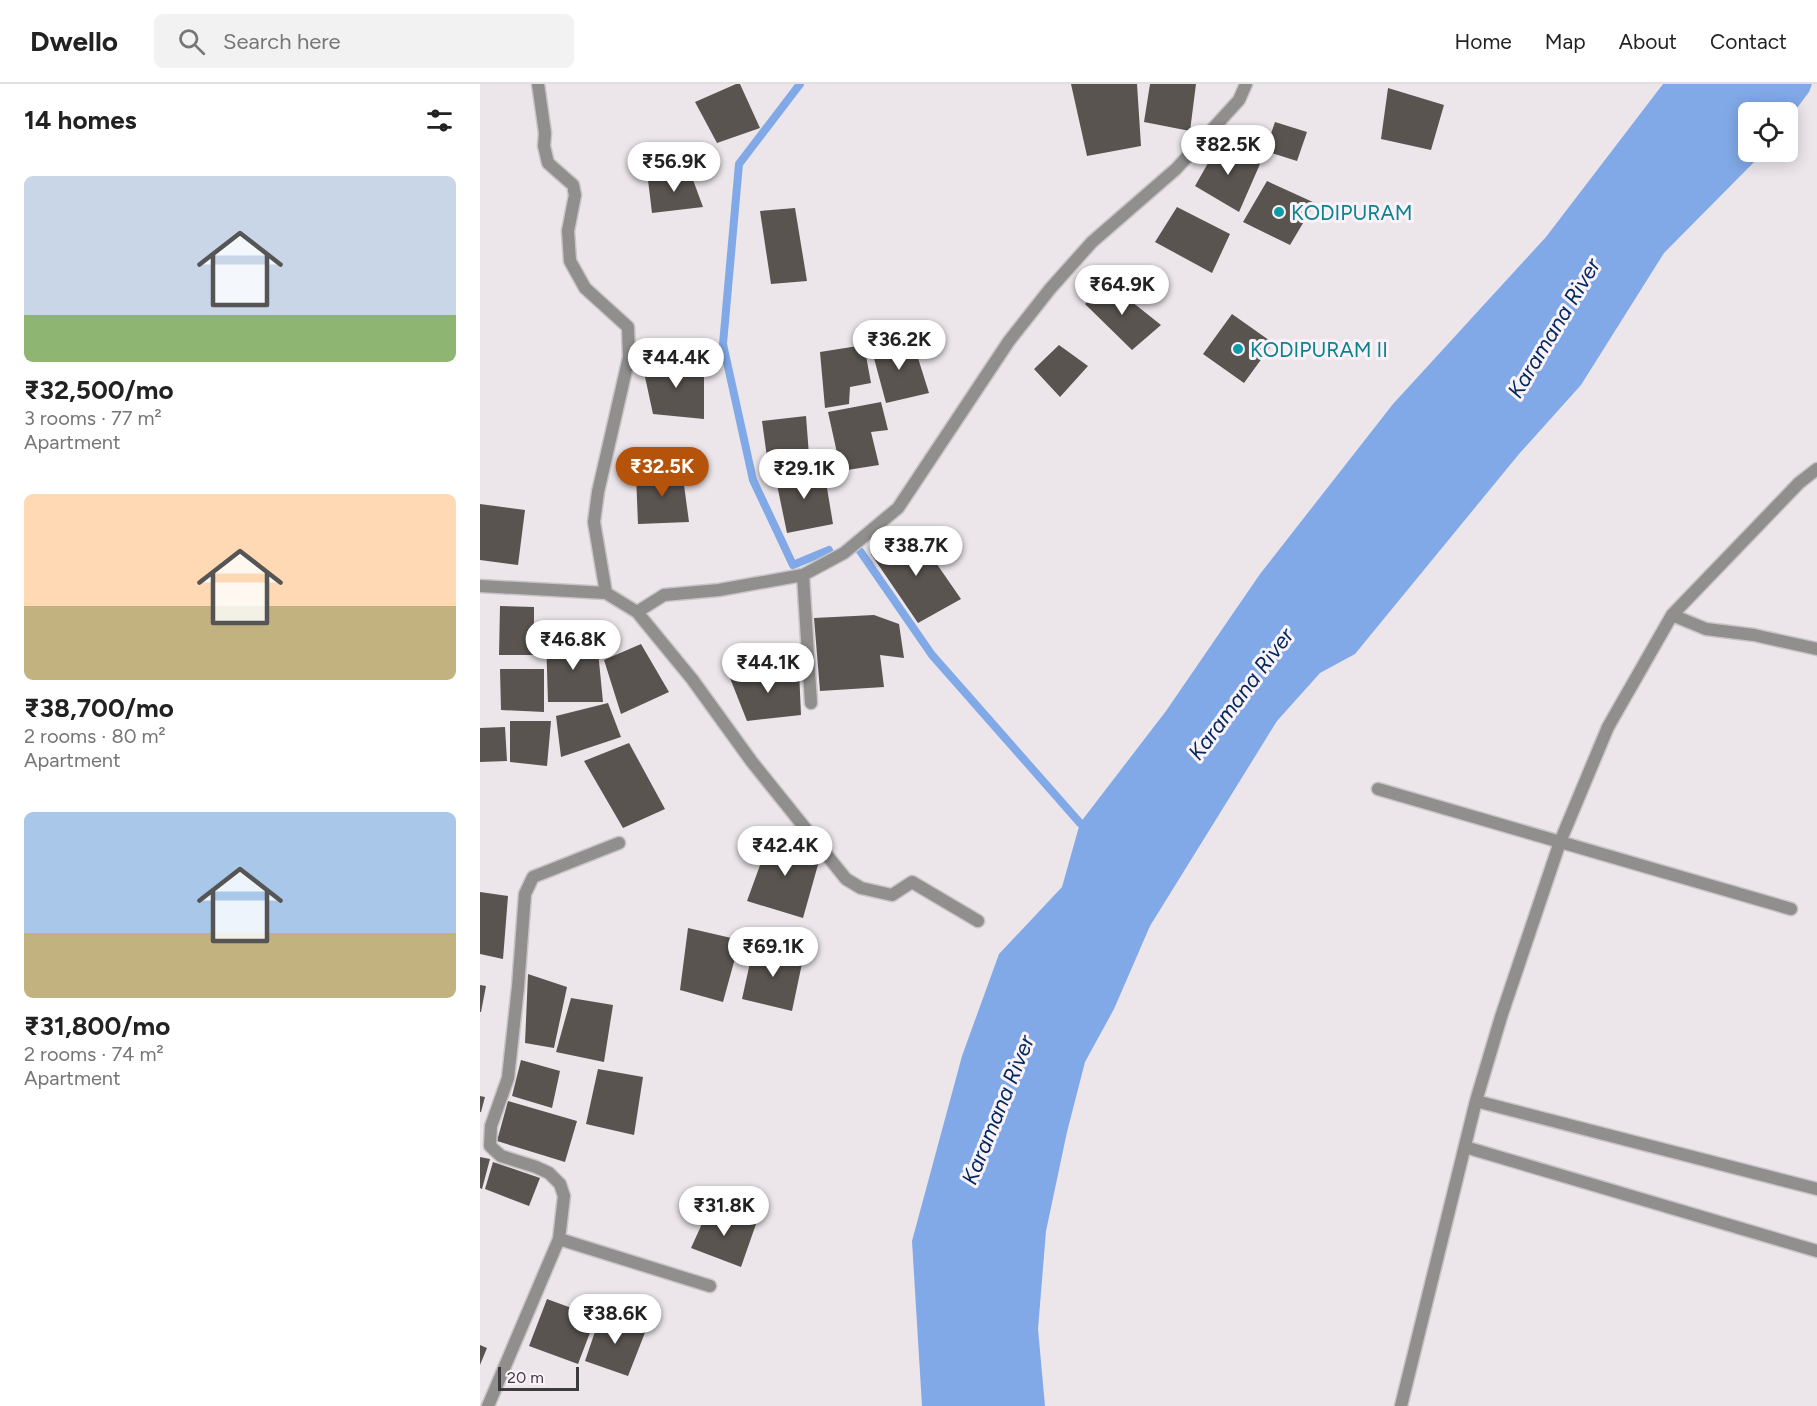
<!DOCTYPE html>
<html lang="en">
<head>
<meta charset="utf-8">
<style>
  body { margin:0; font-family:Figtree,sans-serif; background:#f2f2f2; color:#222; height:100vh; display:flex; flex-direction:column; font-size:22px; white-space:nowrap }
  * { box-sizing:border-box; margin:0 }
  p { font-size:20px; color:#767676 }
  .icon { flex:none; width:33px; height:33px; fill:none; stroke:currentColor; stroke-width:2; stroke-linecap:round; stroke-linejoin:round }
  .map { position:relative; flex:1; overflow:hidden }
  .sheet { display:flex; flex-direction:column; background:#fff; width:480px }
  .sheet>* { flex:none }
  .tools { position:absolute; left:1258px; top:18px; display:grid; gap:12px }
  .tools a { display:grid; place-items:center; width:60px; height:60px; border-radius:9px; background:#fff; box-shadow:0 3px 15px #0003; font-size:30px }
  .scale { position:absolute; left:18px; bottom:15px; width:81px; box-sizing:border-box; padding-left:6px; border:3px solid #3c3a3c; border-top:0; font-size:16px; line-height:21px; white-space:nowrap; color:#3c3a3c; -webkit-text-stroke:4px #f9f3f9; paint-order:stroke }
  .price { position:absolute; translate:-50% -51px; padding:0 14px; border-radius:21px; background:#fff; color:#222; font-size:20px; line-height:39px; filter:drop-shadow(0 2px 3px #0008) }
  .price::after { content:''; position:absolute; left:50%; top:36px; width:18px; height:14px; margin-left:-9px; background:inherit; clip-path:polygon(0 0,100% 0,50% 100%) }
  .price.selected { background:#b45309; color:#fff }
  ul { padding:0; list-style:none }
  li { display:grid; align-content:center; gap:12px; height:318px; padding:0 24px }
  li span { display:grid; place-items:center; height:186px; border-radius:9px; color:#555 }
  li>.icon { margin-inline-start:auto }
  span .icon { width:108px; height:108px; fill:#fffc; stroke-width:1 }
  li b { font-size:26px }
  h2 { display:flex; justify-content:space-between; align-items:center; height:72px; padding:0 24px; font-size:26px }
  header { display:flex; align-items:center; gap:36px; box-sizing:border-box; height:84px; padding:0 30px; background:#fff; border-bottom:2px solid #e0e0e0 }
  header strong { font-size:28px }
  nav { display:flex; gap:33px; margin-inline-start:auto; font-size:21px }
  .search { width:420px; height:54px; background:#f2f2f2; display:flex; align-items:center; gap:15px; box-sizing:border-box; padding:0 21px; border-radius:9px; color:#767676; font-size:22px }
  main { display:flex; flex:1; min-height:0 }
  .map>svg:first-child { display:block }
  .water { fill:#81a9e7 }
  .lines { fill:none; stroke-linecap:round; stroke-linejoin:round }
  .stream { stroke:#81a9e7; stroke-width:8 }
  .building { fill:#595450 }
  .street-casing { stroke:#c9c4c8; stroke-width:15 }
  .street { stroke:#918f8d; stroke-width:12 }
  .culture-dot { fill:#0f9aa8; stroke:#f9f3f9; stroke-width:2 }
  .labels { text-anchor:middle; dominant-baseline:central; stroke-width:6; stroke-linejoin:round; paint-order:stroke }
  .culture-label { font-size:21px; fill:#0d838f; stroke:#f9f3f9; text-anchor:start }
  .water-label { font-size:22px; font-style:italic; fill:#01275c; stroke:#f9f3f9 }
</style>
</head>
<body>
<header>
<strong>Dwello</strong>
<div class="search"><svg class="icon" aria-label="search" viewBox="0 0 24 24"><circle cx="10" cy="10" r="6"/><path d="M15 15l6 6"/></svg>Search here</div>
<nav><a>Home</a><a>Map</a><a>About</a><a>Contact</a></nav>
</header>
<main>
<section class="sheet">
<h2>14 homes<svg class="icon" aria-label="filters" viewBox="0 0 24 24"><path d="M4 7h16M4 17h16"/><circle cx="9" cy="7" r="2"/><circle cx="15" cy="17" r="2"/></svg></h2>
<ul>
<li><span style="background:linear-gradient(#c9d6e8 75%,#8fb573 0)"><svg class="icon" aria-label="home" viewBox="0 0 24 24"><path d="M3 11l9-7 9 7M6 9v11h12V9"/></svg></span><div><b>₹32,500/mo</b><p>3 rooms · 77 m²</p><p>Apartment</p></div></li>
<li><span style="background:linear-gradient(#ffd9b3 60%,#c2b280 0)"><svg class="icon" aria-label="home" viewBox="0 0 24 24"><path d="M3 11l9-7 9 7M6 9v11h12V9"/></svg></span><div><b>₹38,700/mo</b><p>2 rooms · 80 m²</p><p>Apartment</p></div></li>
<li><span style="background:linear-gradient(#a9c7e8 65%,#c2b280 0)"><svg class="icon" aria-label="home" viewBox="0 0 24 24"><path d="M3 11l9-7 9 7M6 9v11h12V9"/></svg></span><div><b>₹31,800/mo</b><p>2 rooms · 74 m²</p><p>Apartment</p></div></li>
</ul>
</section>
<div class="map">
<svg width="1337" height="1322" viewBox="0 0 1337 1322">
  <rect width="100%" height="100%" fill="#ece6eb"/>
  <!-- water -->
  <path class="water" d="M1183,0h149l-3,8 -21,28v-8h-39v40h15l-100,101 -83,132 -62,69 -164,200 -35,19 -43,48 -127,205 -36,83 -29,53 -18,70 -21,99 -8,98 7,77h-123l-10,-165 50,-185 37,-102 63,-67 18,-64 86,-112 94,-137 133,-170 153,-167z"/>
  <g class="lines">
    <!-- stream -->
    <path class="stream" d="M320,0l-61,80 -16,180 30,136 40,85 36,-15
      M380,467l72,104 148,168"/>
  </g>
  <!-- building -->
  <path class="building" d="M256,0h4l20,44 -43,15 -22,-41z
    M591,0h66l4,62 -54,10z
    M670,0h46l-6,47 -46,-9z
    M908,4l56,17 -13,45 -50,-11z
    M795,38l32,10 -10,29 -32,-10z
    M740,58l40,22 -21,48 -44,-26z
    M209,85l14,38 -51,6 -4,-33z
    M787,97l48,22 -25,42 -47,-23z
    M697,123l53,27 -18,39 -57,-31z
    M315,124l12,73 -36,3 -11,-73z
    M627,198l54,43 -29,25 -47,-46z
    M752,230l41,29 -29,40 -41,-29z
    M432,255l17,54 -43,10 -15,-56z
    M384,261l7,38 -21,4 -1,17 -24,4 -5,-56z
    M579,261l29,21 -28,31 -26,-28z
    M162,279l62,2v54l-51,-5z
    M401,318l7,28 -17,2 8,33 -38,6 -13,-59z
    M326,332l4,52 -41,4 -7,-51z
    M202,386l7,52 -51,2 -2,-49z
    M344,386l9,54 -46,9 -12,-58z
    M0,420l45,6 -7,55 -38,-5z
    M434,447l47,68 -43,24 -47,-69z
    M20,522l34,1v48h-35z
    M394,531l25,9 5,34 -24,-3 4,32 -64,4 -6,-73z
    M66,555l51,2 6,61h-55z
    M161,560l28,48 -48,22 -17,-54z
    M20,585h44v43l-43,-2z
    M319,586l2,45 -54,6 -19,-48z
    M128,619l13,34 -60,20 -5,-41z
    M30,637h41l-4,45 -37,-4z
    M25,643l2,34 -27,1v-34z
    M149,659l36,66 -42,19 -39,-67z
    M291,751l50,19 -18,64 -56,-17z
    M0,808l28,4 -5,63 -23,-5z
    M208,844l52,12 -17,62 -43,-12z
    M273,865l51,5 -12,57 -50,-12z
    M48,890l39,13 -13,61 -29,-5z
    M0,901l6,1 -5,26h-1z
    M91,914l42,7 -9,57 -48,-10z
    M41,976l39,11 -8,37 -40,-12z
    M118,985l45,8 -9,58 -48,-11z
    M0,1012l5,1 -4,15h-1z
    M28,1017l69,20 -12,41 -68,-21z
    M0,1073l10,2 -8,30 -2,-1z
    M13,1078l47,16 -11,28 -44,-17z
    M230,1122l46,18 -15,43 -50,-19z
    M67,1215l49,18 -18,47 -49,-18z
    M121,1230l45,16 -18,46 -43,-15z
    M0,1261l7,3 -7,17z"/>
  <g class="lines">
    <!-- street casing -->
    <g class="street-casing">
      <path id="street" d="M58,0l7,49 -1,13 4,17 25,22 2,10 -7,36 2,30 15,27 43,39 1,30 -31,135 -4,30 12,71
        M323,491l8,128
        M0,502l126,7 31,19 27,-17 55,-5 84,-15 41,-22 54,-45 111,-167 41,-52 42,-47 84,-73 63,-69 7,-16
        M157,528l55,67 60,83 94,117 15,9 31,7 20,-13 66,39
        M1192,531l34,14 48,6 63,14
        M898,705l413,120
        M996,1017l341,88
        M985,1063l352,104
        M79,1155l151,47
        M8,1322l71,-167 5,-43 -4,-12 -11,-11 -13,-6 -35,-11 -11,-10 1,-20 17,-48 10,-91 7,-93 8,-17 86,-34
        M921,1322l75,-305 25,-84 59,-175 48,-115 64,-112 127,-132 18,-14"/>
    </g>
    <!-- street -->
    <use href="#street" class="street"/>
  </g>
  <!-- markers -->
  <g class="culture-dot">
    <circle cx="799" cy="128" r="6"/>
    <circle cx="758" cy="265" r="6"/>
  </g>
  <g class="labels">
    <!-- culture labels -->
    <g class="culture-label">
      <text x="811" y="128">KODIPURAM</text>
      <text x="770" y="265">KODIPURAM II</text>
    </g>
    <!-- water labels -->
    <g class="water-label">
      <text transform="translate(1074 244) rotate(-59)">Karamana River</text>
      <text transform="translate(761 610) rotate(-53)">Karamana River</text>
      <text transform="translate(518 1026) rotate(-68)">Karamana River</text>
    </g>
  </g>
</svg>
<div class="tools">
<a><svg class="icon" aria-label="locate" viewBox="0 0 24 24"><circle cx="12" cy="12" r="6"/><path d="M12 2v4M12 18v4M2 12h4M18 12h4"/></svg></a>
</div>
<div class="scale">20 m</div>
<b class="price" style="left:748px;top:92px">₹82.5K</b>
<b class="price" style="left:194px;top:109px">₹56.9K</b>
<b class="price" style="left:642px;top:232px">₹64.9K</b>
<b class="price" style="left:419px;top:287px">₹36.2K</b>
<b class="price" style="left:196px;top:305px">₹44.4K</b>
<b class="price selected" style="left:182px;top:414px">₹32.5K</b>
<b class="price" style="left:324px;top:416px">₹29.1K</b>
<b class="price" style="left:436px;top:493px">₹38.7K</b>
<b class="price" style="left:93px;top:587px">₹46.8K</b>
<b class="price" style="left:288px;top:610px">₹44.1K</b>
<b class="price" style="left:305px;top:793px">₹42.4K</b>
<b class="price" style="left:293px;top:894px">₹69.1K</b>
<b class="price" style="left:244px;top:1153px">₹31.8K</b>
<b class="price" style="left:135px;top:1261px">₹38.6K</b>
</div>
</main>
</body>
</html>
